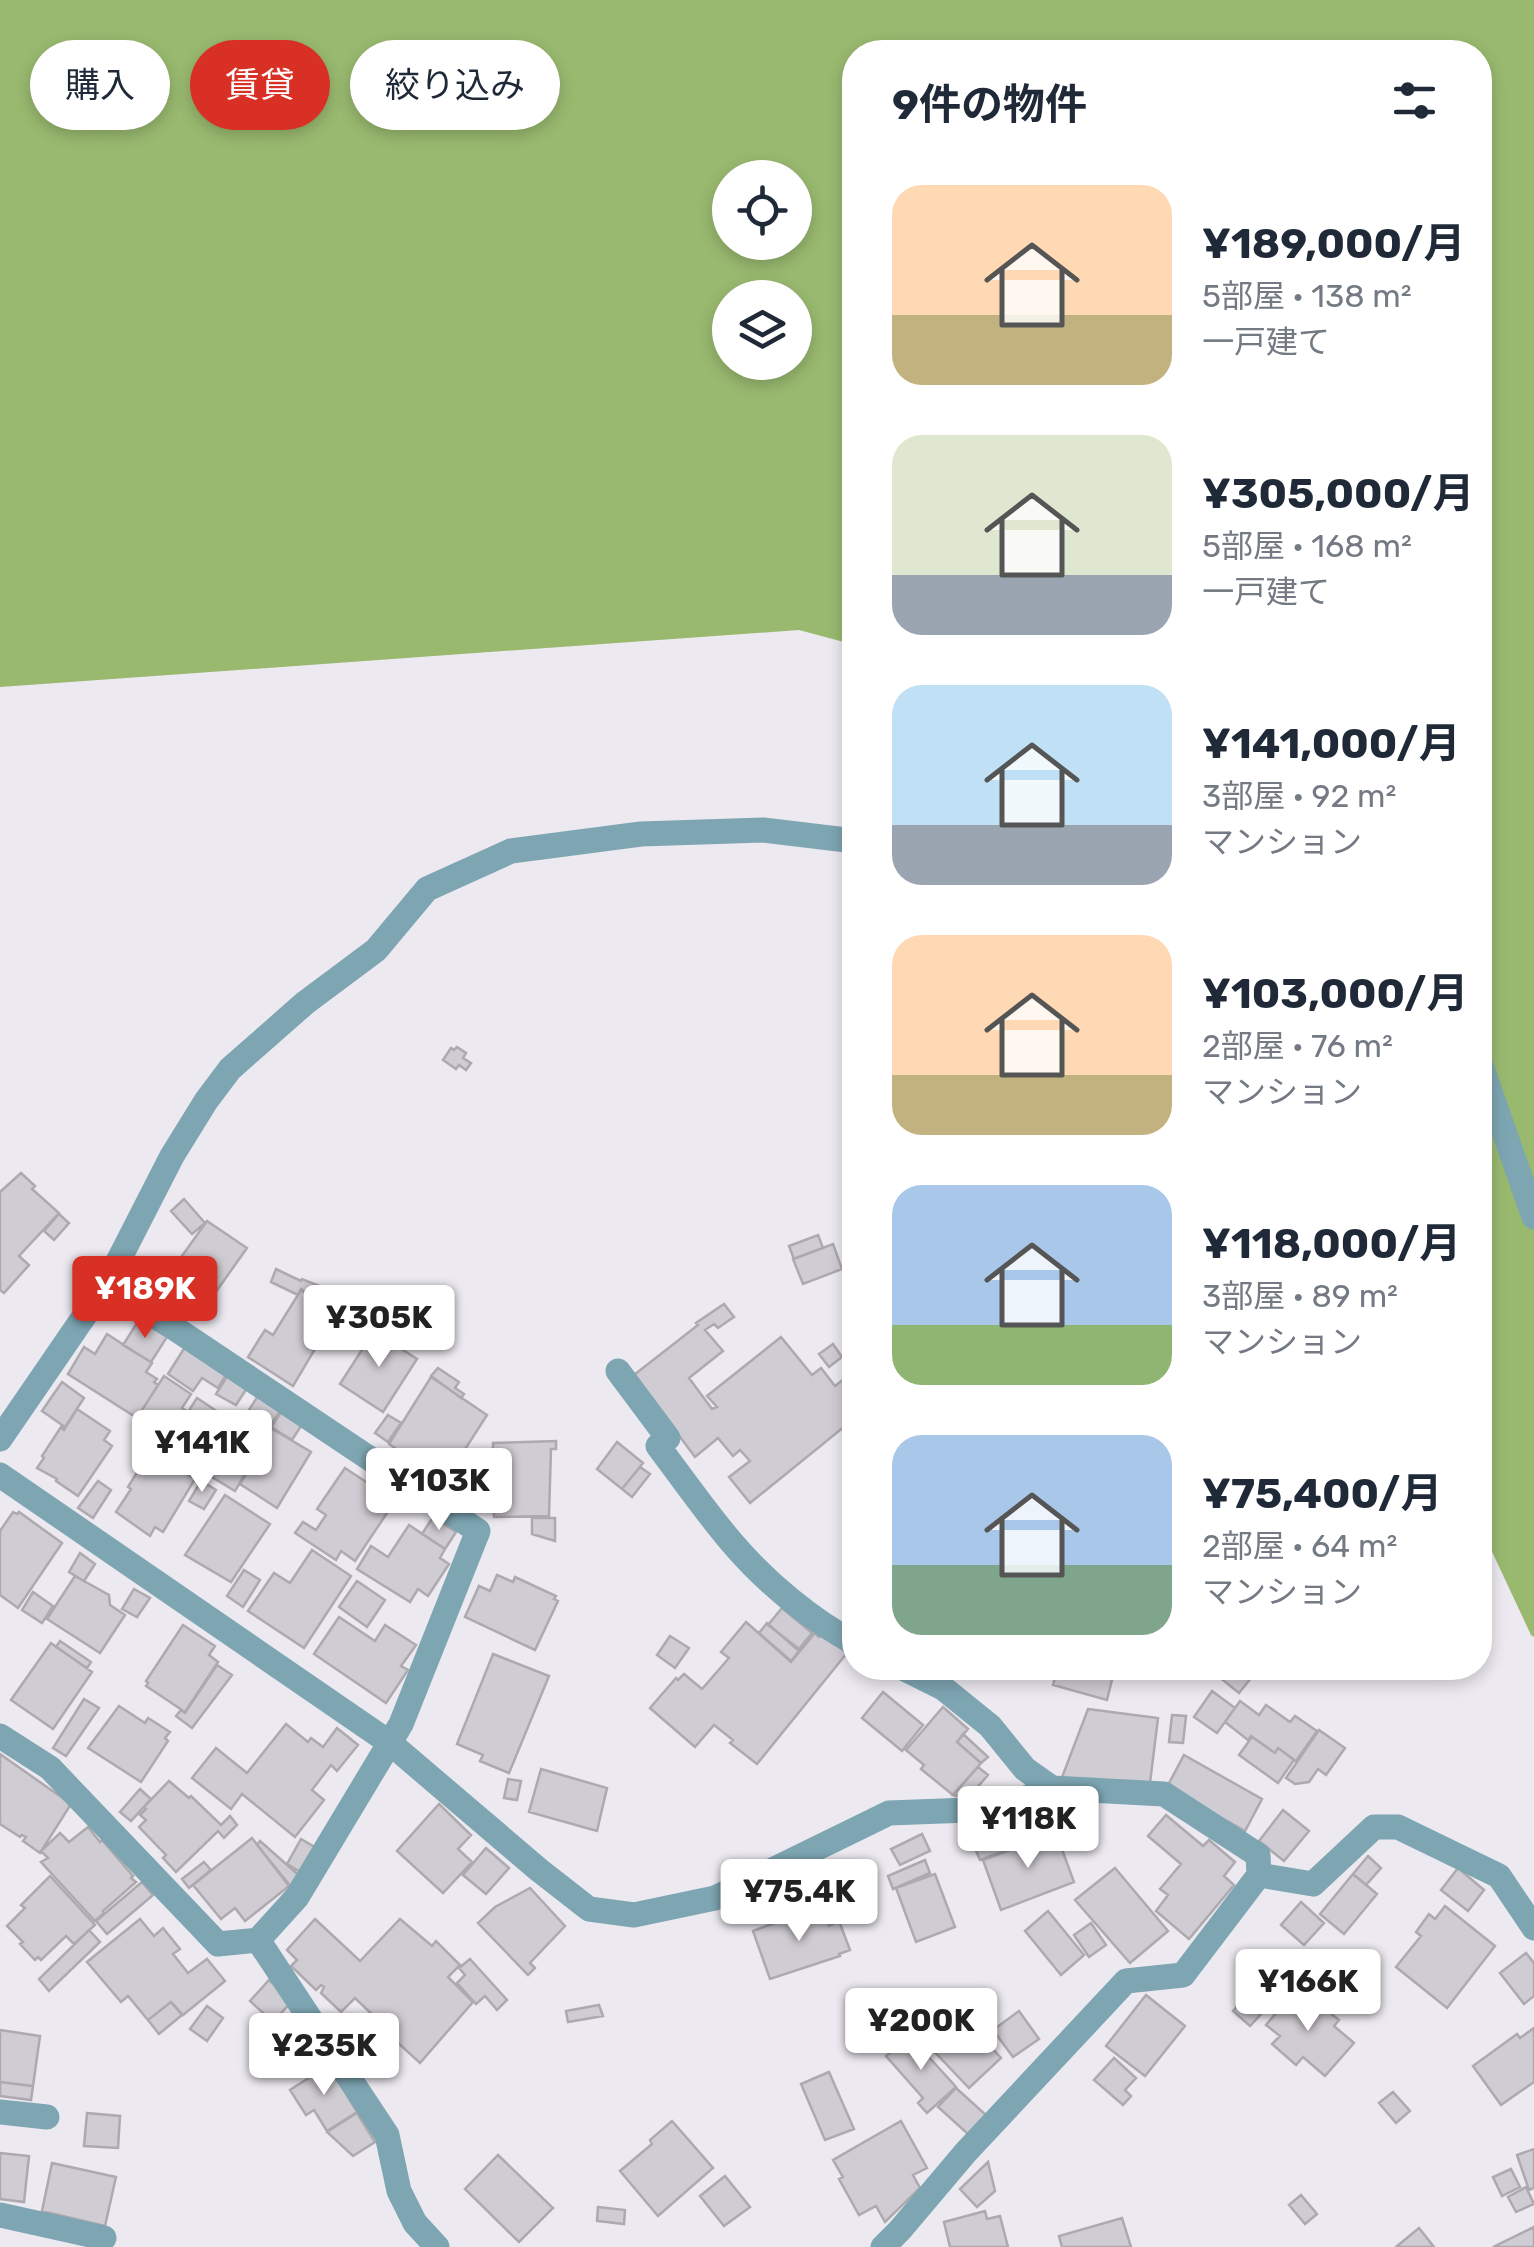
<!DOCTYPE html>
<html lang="ja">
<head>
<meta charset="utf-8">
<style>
  body { margin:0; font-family:Rubik,"Noto Sans JP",sans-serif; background:#f6f6f7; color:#1f2937; height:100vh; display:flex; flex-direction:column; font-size:38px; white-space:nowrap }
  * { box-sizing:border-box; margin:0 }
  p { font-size:32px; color:#747a83 }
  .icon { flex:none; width:55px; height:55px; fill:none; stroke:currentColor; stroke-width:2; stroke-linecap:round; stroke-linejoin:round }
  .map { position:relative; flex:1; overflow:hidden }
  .panel { position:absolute; left:842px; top:40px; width:650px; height:1640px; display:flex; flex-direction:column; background:#fff; border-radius:40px; box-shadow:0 5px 15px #0003 }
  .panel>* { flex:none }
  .hud { position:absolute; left:30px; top:40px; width:662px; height:90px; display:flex; gap:20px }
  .controls { position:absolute; left:712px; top:160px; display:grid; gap:20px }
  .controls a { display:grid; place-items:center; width:100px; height:100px; border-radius:50%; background:#fff; box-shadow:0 5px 15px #0003; font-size:50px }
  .price { position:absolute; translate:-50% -85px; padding:0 22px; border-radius:10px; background:#fff; color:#222; font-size:32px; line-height:65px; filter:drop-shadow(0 2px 5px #0008) }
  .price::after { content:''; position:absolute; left:50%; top:60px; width:30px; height:22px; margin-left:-15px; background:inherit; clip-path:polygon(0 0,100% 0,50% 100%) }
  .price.on { background:#d93025; color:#fff }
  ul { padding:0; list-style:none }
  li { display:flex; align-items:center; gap:30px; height:250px; padding:0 50px }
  li span { display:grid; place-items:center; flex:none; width:280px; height:200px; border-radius:30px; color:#555 }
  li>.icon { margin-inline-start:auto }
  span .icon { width:120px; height:120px; fill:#fffc; stroke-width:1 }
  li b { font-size:42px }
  h2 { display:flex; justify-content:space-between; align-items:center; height:120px; padding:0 50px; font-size:42px }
  .chip { padding:0 35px; border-radius:45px; background:#fff; box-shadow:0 5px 15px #0003; font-size:35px; line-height:90px }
  .chip.on { background:#d93025; color:#fff }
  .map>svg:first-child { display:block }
  .forest { fill:#99b96f; fill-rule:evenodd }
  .building { fill:#d0ccd3; stroke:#ada9af; stroke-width:2.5 }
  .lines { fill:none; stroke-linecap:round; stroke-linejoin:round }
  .minor { stroke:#7da5b2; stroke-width:25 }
</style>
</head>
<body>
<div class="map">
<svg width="1534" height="2247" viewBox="0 0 1534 2247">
  <rect width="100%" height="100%" fill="#ece9f0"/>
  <!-- forest -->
  <path class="forest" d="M0,0h1534v1637l-3,-2 -51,-109v-1474h-625v593l-56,-15 -799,57zM730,178h65v64h-65zM730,298h65v64h-65z"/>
  <!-- building -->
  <path class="building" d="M457,1047l9,6 -3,5 8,5 -5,7 -7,-5 -3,4 -13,-9 8,-12 3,2z
    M21,1173l14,13 -3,3 27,24 -40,43 10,9 -25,28 -4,-3v-98z
    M184,1199l21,24 -13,11 -21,-23z
    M59,1214l10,9 -15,17 -10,-9z
    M207,1221l40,27 -39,55 -28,-20 7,-12 -10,-8z
    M818,1235l5,13 -29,11 -5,-13z
    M833,1244l9,25 -39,15 -10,-25z
    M152,1260l9,6 -13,20 -10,-7z
    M276,1269l25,12 1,-2 55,22 -13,17 -43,-29 -3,6 -27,-13z
    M301,1290l36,22 -44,74 -45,-29 17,-27 8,5z
    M724,1304l10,13 -16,11 -4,-4 -9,6 18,21 -34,27 23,31 5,-2 -10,-11 74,-59 31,38 9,-7 14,18 18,-14 2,3v43l-105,85 -21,-26 21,-16 -10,-11 -7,6 -15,-18 -23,19 -61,-82 64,-50 -2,-2z
    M139,1320l28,17 -16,25 -28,-17z
    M376,1328l29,19 -2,3 14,9 -34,53 -43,-28z
    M107,1334l45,29 -6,9 11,7 -3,3 4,3 -21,33 -69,-44 16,-27 11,7z
    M833,1344l9,13 -13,10 -10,-13z
    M185,1347l41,28 -8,13 -16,-10 -9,13 -25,-17z
    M438,1368l21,14 -4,6 9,6 -3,4 -30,-22z
    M228,1375l19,13 -11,17 -20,-11z
    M164,1376l27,18 -9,14 6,4 9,-14 36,24 -28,44 -70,-45z
    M431,1377l56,38 -43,67 -55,-38z
    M62,1382l22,16 -19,29 -23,-16z
    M258,1396l22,15 -15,22 -22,-14z
    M77,1409l33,22 -6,9 8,6 -34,50 -22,-15 1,-2 -20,-11 7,-10 -2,-2 19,-29 3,3z
    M282,1411l21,12 -11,17 -21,-13z
    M388,1415l13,8 -13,19 -13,-9z
    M269,1427l42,25 -34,56 -37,-24 23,-38 -4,-2z
    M237,1432l23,13 -13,23 -23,-14z
    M556,1441v8h-5l-2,67 -55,1 -1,-74z
    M617,1442l26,21 -21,26 -25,-20z
    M153,1454l42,25 -32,53 -8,-5 -5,9 -34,-24 15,-23 -3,-2 18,-29 4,2z
    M220,1454l27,16 -12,21 -28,-17z
    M640,1467l10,7 -18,23 -10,-8z
    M345,1468l50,33 -40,60 -14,-10 -5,9 -41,-27 8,-11 13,8 10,-15 -9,-6z
    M453,1476l25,16 -8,13 -25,-16z
    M98,1481l13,9 -18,28 -15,-10z
    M201,1481l15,9 -12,19 -15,-8z
    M225,1495l45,29 -39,58 -46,-27z
    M13,1512l4,2 2,-2 43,31 -44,65 -18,-13v-64z
    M433,1517l23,15 -11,17 -23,-15z
    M532,1518h23v23l-23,-7z
    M409,1525l36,24 -5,9 9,6 -21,32 -10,-7 -8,13 -53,-33 14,-23 17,11z
    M312,1550l39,26 -47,72 -56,-37 26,-38 16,10z
    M80,1553l15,11 -11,17 -15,-9z
    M244,1570l16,10 -17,27 -16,-11z
    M497,1575l16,7 2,-5 41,19 -2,3 4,2 -23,49 -70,-33 14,-31 11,5z
    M75,1576l34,19 1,10 15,10 -25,38 -53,-34z
    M357,1581l28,19 -18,27 -28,-20z
    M134,1589l16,9 -13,19 -15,-8z
    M33,1592l20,14 -11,17 -20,-13z
    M782,1608l30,25 -13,16 -31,-24z
    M339,1617l36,24 10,-16 31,20 -15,21 7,4 -22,33 -72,-49z
    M746,1622l45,40 24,-29 4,4 3,-4 25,20 -90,111 -27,-21 3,-3 -19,-15 -19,22 -45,-39 26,-30 2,2 6,-6 18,15 27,-31 -8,-6z
    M767,1623l32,28 -8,10 -32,-28z
    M183,1625l32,21 -6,9 9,7 -33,50 -39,-26 2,-3 -2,-2z
    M670,1636l19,12 -14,20 -18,-13z
    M60,1641l31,21 -4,6 -31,-21z
    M51,1643l41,29 -39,57 -42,-29z
    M493,1654l56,22 -40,97 -29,-12 3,-6 -26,-11z
    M217,1665l15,10 -40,53 -16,-12 5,-6 4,3z
    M1058,1668h24l31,8 -6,24 -54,-15z
    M1208,1668h51l-20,25z
    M1212,1691l23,17 -18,25 -23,-16z
    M883,1692l40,33 -21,26 -40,-33z
    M84,1699l15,9 -33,48 -13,-8z
    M1240,1701l19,14 7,-10 24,17 5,-6 22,15 -21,30 -18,-13 -3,5 -24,-17 -3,4 -23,-18z
    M119,1706l26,17 3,-5 22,14 -5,6 3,3 -27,41 -53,-34z
    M943,1707l25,22 -11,13 24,21 -28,32 -32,-26 3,-4 -18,-15z
    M1088,1709l70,9 -8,65 -89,-3z
    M1172,1715l14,1 -3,27 -14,-1z
    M286,1724l22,18 3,-4 12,9 14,-19 21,17 -21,26 -6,-6 -19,25 12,10 -29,37 -53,-43 -11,15 -39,-31 24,-30 31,25z
    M1319,1730l26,18 -19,27 -8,-6 -9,13 -14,2 -9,-6z
    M963,1734l25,23 -7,6 -24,-21z
    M1252,1737l23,16 3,-5 16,12 -16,23 -39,-28z
    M0,1754l71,50 -31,49 -17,-12 3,-4 -4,-2 -2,2 -20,-13z
    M1184,1755l78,44 -17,32 -78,-44z
    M978,1767l10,8 -20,23 -15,-3z
    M541,1769l66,19 -10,43 -68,-19z
    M508,1779l13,2 -4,19 -13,-2z
    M169,1781l20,17 2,-2 30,29 9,-9 7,9 -13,13 -6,-7 -42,41 -13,-14 3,-3 -27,-28 7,-7 -6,-5 6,-6 -2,-2z
    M140,1789l11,10 -20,22 -11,-9z
    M439,1804l32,31 -13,14 14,13 -29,31 -46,-42z
    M1283,1810l26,21 -25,30 -25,-20z
    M1166,1815l37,31 6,-6 26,22 -11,14 10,9 -45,54 -33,-28 12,-16 -8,-6 21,-25 -33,-28z
    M1045,1817l6,16 -71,27 -7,-16z
    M88,1827l12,15 2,-2 31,36 -2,2 5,4 -33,29 1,2 -9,8 -54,-59 7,-4 -7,-7 19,-18 9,9z
    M1056,1833l18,49 -73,28 -18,-50z
    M922,1834l8,17 -30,14 -9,-16z
    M252,1838l37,48 -44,35 -10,-13 -14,11 -28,-34z
    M301,1839l17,10 -14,25 -17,-10z
    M260,1841l43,38 -11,9 -35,-43z
    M486,1848l23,20 -23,26 -23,-19z
    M1368,1856l13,12 -15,17 -13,-11z
    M925,1860l5,13 -37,16 -5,-13z
    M204,1862l7,8 -22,18 -7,-9z
    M1115,1868l53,63 -38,32 -55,-63z
    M1458,1868l26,22 -16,21 -27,-21z
    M935,1874l20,53 -39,15 -20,-54z
    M1353,1874l24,20 -33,40 -24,-20z
    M50,1876l45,49 -21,19 -8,-8 -25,24 -3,-3 -3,3 -15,-16 3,-2 -16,-16 18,-18 -4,-3z
    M142,1882l11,13 -46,39 -11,-13z
    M530,1888l35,38 -35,37 5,5 -7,7 -50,-52 17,-16z
    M1301,1902l23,21 -20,22 -23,-20z
    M1445,1906l50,40 -48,62 -51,-41 25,-31 -5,-4 13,-18 6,5z
    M1048,1911l36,44 -23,20 -36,-44z
    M804,1912l3,10 18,-7 4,11 10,-5 11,29 -11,4 1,2 -70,23 -17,-48z
    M140,1919l14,17 9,-8 17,21 -7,5 15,19 19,-14 18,22 -42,34 -12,-13 -23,18 -20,-24 -7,6 -34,-40z
    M315,1919l45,42 40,-42 32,27 4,-5 24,24 -12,12 25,25 -53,61 -46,-42 2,-3 -21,-20 -14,14 -20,-19 3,-6 -3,-2 -5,5 -25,-24 6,-6 -10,-10z
    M1091,1923l15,22 -17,12 -15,-22z
    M89,1930l11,12 -51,49 -10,-12z
    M1526,1953l8,10v33l-10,8 -24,-31z
    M470,1959l37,41 -10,10 -12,-14 -9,8 -19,-21 8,-8 -6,-7z
    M1260,1966l23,19 -20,25 -23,-18z
    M269,1980l23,21 -19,21 -23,-21z
    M1289,1990l29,25 6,-7 15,12 -5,6 20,17 -29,33 -22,-19 -7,8 -24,-21 8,-8 -14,-11 10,-12 -4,-4z
    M1146,1995l39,31 -40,50 -39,-30z
    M1244,1999l17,15 -11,12 -17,-15z
    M171,2002l11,13 -23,19 -11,-14z
    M599,2005l4,11 -35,6 -2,-11z
    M207,2006l16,12 -16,23 -17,-12z
    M1019,2011l20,28 -26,18 -20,-27z
    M962,2016l39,42 -32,30 -40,-42z
    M1534,2028v54l-33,23 -28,-39 44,-32 3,4z
    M0,2030l40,6 -7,50 -33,-4z
    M909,2035l47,52 -29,26 -9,-10 5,-5 -37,-42z
    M1114,2058l22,20 -11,12 6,6 -8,9 -29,-25z
    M329,2065l28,47 -30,19 -13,-21 -8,5 -16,-25z
    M829,2072l25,57 -29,11 -24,-56z
    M0,2082l33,4 -2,14 -31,-4z
    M956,2088l30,27 -17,20 -31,-28z
    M1393,2092l17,19 -14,12 -17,-20z
    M87,2113l33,3 -2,32 -34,-2z
    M357,2113l18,29 -22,14 -26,-24z
    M672,2121l41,47 -55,48 -38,-45 32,-27 -2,-4z
    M901,2121l26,47 -14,7 7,13 -35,34 -9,-16 -17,9 -20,-36 4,-2 -10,-17z
    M1534,2149v39l-5,2 -12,-35z
    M0,2153l29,3 -5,46 -24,-3z
    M498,2155l55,53 -34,34 -54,-53z
    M988,2162l7,29 -18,16 -17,-18z
    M52,2163l64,14 -11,49 -63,-15z
    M1511,2169l9,18 -18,9 -9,-19z
    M725,2176l25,31 -26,19 -24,-30z
    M1526,2187l8,17 -18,8 -8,-15z
    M1301,2195l16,19 -12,10 -16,-19z
    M598,2207l27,3 -1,14 -27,-3z
    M985,2211l2,8 13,-3 8,31h-58l-6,-25z
    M1122,2218l9,29h-69l-3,-11z
    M1534,2227v20h-41z
    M1419,2228l15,19h-38z"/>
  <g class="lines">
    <!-- minor -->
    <path class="minor" d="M1480,1063l54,154
      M618,1371l50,67 -10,8c25,33 49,68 76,99 32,37 78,76 121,98
      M0,1439l107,-156 65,-127 34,-55 24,-32 75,-66 71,-53 51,-61 84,-38 130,-17 122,-4 92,11
      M0,1475l390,268 149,127 50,39 45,6 81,-17 174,-85 107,-4 56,-21
      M903,1668l40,20 47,38 35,43 27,19 112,6 94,61 1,20
      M0,1736l50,32 168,176 40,-4 39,-43 104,-173 77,-193 -371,-248
      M258,1940l129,195 12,56 16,32 22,24
      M0,2112l47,5
      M0,2215l104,23
      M883,2247l17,-17 66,-78 160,-171 57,-6 76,-100 54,9 61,-57h24l101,49 35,52"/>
  </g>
</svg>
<div class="controls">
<a><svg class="icon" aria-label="locate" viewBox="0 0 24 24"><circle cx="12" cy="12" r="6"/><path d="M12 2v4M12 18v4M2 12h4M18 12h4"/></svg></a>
<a><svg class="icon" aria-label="layers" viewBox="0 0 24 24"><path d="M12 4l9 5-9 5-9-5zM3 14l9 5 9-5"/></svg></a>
</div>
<b class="price on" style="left:145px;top:1341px">¥189K</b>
<b class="price" style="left:379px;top:1370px">¥305K</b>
<b class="price" style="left:202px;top:1495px">¥141K</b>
<b class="price" style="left:439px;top:1533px">¥103K</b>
<b class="price" style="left:1028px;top:1871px">¥118K</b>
<b class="price" style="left:799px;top:1944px">¥75.4K</b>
<b class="price" style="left:1308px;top:2034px">¥166K</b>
<b class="price" style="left:921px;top:2073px">¥200K</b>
<b class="price" style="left:324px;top:2098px">¥235K</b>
<div class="hud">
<a class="chip">購入</a>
<a class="chip on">賃貸</a>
<a class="chip">絞り込み</a>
</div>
<section class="panel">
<h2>9件の物件<svg class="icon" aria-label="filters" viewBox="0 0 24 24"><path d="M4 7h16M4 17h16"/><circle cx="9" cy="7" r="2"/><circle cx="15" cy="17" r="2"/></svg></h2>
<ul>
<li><span style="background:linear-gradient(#ffd9b3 65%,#c2b280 0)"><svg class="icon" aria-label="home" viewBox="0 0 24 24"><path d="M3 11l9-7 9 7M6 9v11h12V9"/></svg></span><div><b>¥189,000/月</b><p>5部屋 · 138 m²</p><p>一戸建て</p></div></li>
<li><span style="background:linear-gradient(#dfe7d0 70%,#9aa5b1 0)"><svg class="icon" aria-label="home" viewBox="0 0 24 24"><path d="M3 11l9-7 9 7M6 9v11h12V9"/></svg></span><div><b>¥305,000/月</b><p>5部屋 · 168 m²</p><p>一戸建て</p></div></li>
<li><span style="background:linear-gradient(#bfe0f5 70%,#9aa5b1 0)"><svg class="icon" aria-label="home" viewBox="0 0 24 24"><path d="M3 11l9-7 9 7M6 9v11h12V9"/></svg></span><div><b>¥141,000/月</b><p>3部屋 · 92 m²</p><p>マンション</p></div></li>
<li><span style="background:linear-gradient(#ffd9b3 70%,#c2b280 0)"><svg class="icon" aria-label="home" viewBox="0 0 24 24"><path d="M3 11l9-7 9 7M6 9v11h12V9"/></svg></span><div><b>¥103,000/月</b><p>2部屋 · 76 m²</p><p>マンション</p></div></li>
<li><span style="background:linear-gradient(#a9c7e8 70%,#8fb573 0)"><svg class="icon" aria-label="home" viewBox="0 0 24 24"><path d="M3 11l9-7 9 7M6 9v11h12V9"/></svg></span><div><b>¥118,000/月</b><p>3部屋 · 89 m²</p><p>マンション</p></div></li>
<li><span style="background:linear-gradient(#a9c7e8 65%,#7fa58c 0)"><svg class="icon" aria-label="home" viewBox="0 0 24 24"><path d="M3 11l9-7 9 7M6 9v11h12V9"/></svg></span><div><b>¥75,400/月</b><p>2部屋 · 64 m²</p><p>マンション</p></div></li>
</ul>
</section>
</div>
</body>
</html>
